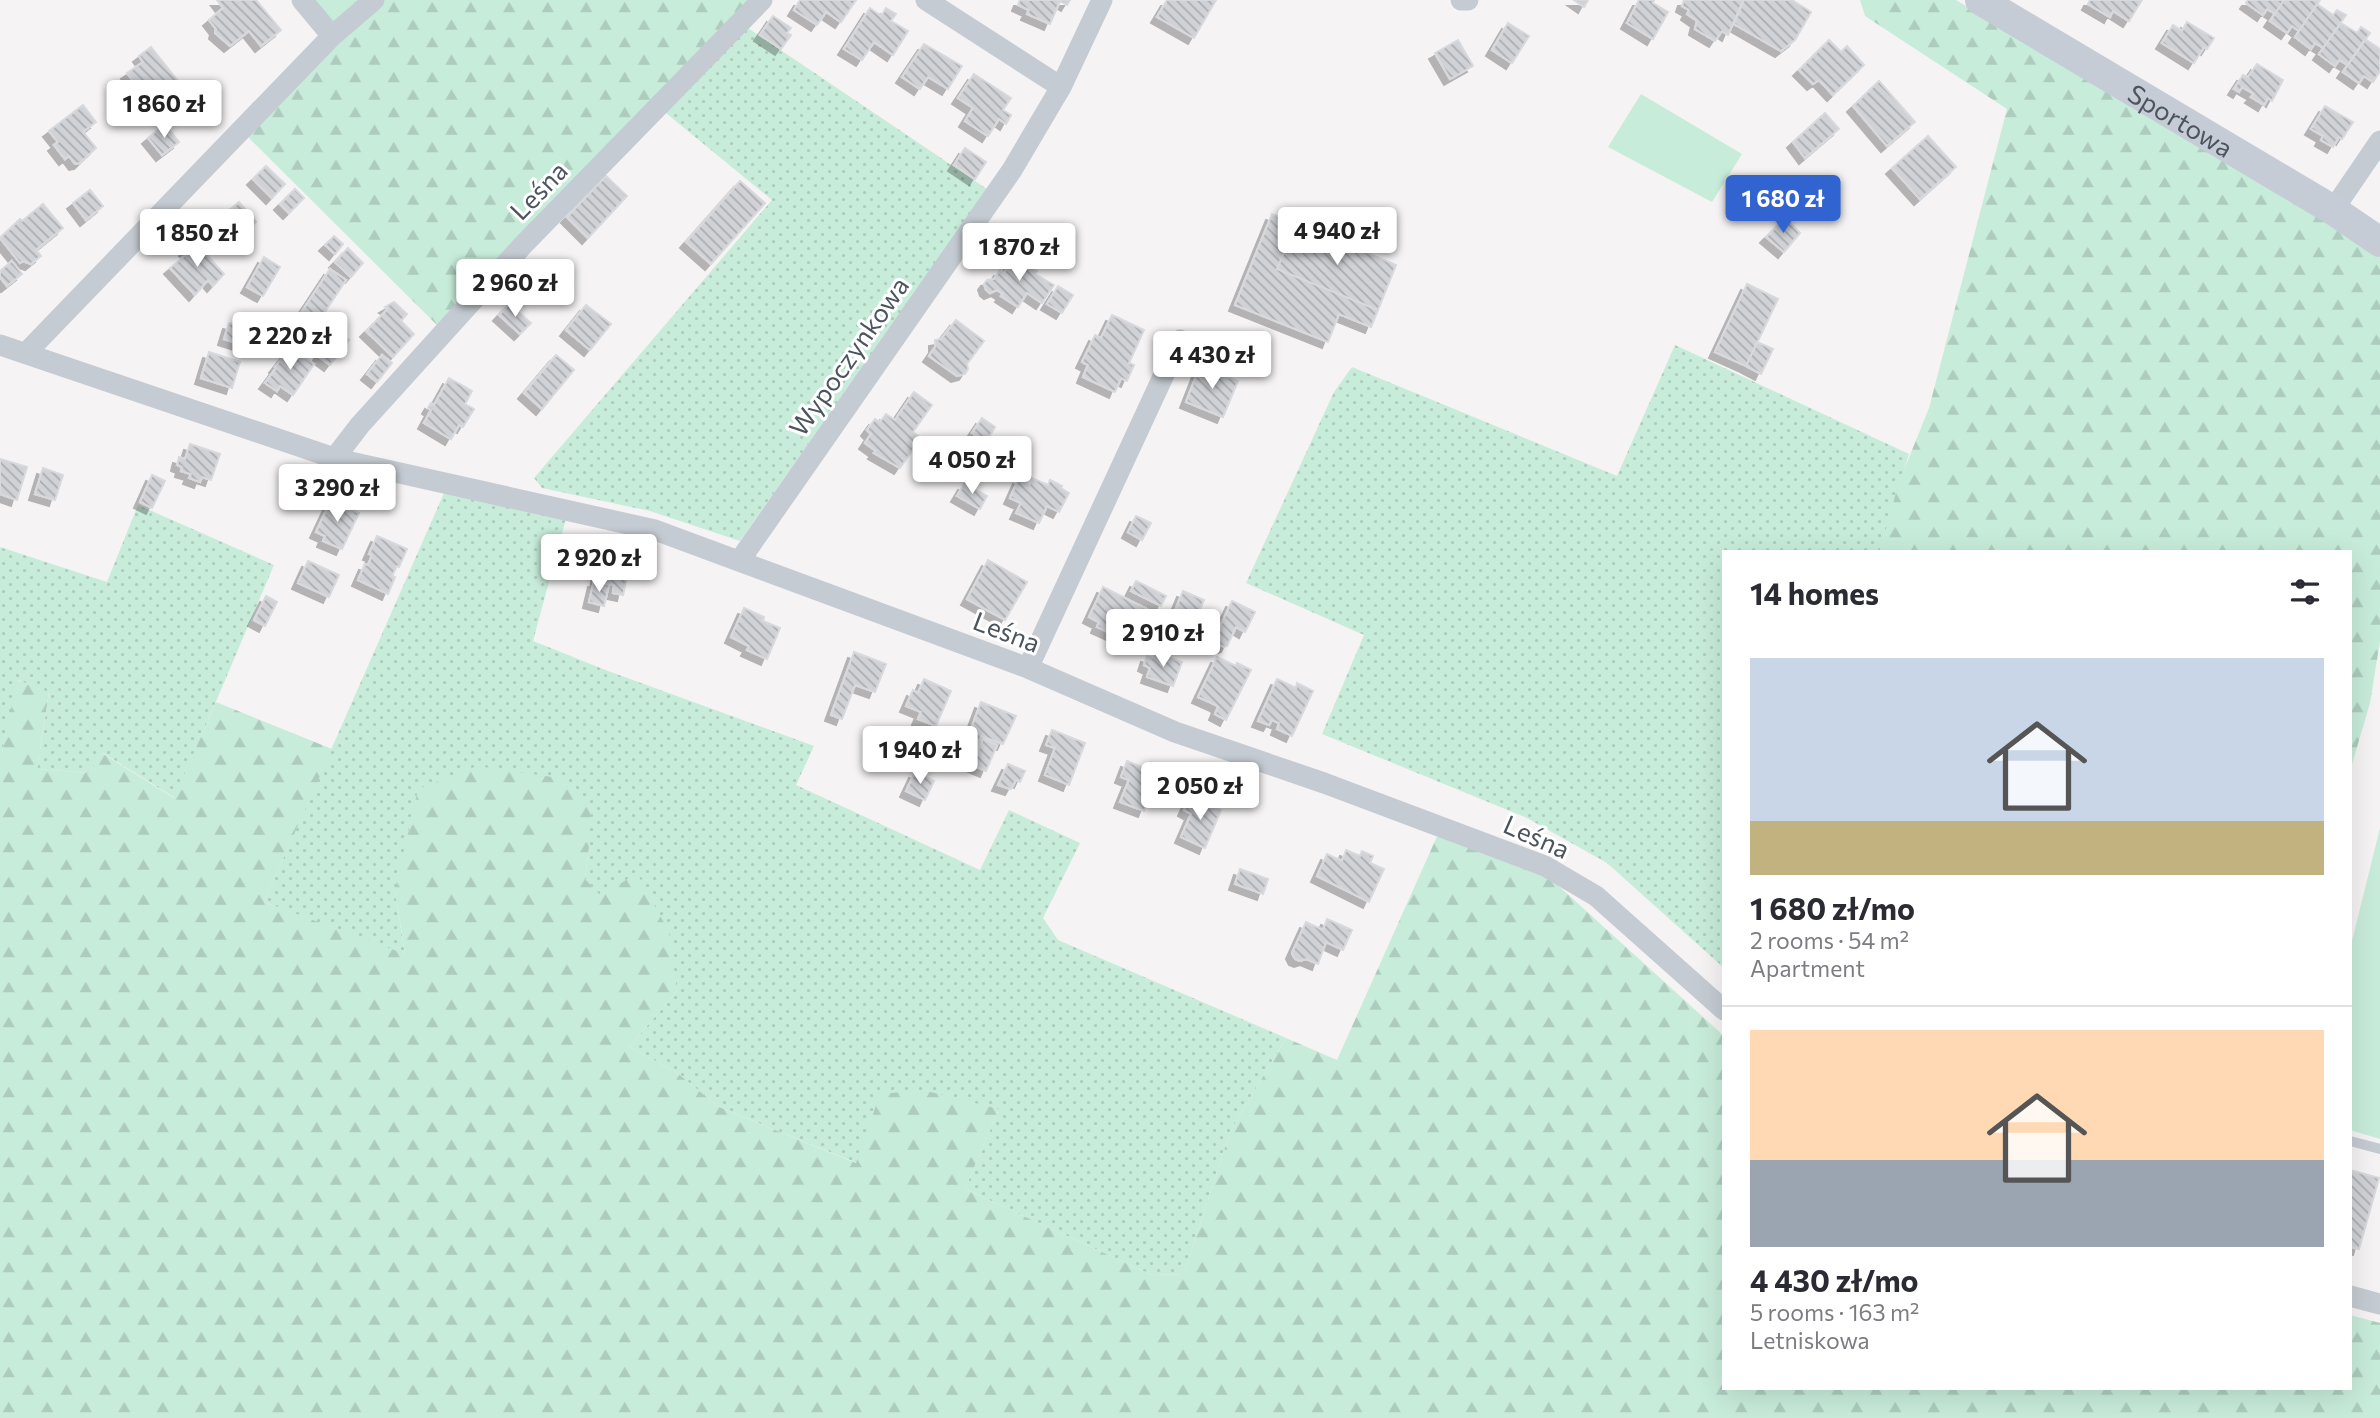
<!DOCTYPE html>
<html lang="en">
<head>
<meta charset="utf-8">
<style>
  body { margin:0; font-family:Commissioner,sans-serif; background:#f7f7f7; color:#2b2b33; height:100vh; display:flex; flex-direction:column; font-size:26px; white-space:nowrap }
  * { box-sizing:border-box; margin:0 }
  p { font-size:23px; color:#7c7c81 }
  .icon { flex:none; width:38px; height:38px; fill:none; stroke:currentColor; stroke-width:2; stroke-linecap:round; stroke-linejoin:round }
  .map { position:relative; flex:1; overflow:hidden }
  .details { position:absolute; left:1722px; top:550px; width:630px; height:840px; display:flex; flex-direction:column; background:#fff; border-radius:0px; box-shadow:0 7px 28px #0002 }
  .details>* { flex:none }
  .price { position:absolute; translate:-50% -60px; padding:0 16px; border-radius:7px; background:#fff; color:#222; font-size:23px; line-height:46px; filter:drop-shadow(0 2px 4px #0008) }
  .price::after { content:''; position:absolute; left:50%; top:42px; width:21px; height:16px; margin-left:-10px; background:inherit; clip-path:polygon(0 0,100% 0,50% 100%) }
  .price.selected { background:#3163d1; color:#fff }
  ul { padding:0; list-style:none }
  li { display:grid; align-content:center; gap:14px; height:371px; padding:0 28px }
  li+li { border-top:2px solid #e1e1e2 }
  li span { display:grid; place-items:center; height:217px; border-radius:0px; color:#555 }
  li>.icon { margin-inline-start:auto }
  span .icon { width:126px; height:126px; fill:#fffc; stroke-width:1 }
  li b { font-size:30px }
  h2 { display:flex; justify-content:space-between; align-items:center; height:84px; padding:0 28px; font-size:30px }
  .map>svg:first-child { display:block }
  .grass { fill:url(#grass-dots) }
  .forest { fill:url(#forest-firs) }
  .park { fill:#c8ecda }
  .building { fill:url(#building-back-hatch); stroke:#d8d9dd; stroke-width:2; filter:url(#shadow) }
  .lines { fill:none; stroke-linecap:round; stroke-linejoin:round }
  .lane { stroke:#c5cbd2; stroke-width:10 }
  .street { stroke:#c5cbd2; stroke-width:21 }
  .secondary { stroke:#c6ccd6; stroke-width:30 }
  .labels { text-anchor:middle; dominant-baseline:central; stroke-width:6; stroke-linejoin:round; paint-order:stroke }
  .street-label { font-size:26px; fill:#4c545e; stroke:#fff }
</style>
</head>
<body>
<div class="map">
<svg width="2380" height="1418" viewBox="0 0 2380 1418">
  <defs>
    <pattern id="grass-dots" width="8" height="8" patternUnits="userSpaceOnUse" patternTransform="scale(1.75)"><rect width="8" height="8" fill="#c8ecda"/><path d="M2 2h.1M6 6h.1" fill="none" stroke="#adccbe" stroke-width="1.8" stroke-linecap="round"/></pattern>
    <pattern id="forest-firs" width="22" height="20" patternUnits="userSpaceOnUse" patternTransform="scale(1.75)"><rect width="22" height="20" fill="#c8ecda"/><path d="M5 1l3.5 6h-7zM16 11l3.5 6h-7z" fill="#adccbe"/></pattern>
    <pattern id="building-back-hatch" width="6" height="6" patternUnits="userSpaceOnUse" patternTransform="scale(1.75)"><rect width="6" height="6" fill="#d0d2d6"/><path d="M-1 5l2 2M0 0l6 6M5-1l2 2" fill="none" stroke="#abadb1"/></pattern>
    <filter id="shadow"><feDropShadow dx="-6" dy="6" stdDeviation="0" flood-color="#0004"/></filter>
  </defs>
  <rect width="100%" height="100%" fill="#f5f3f3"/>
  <!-- grass -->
  <path class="grass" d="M745,26l242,163 -247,352 -90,-30 -108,-23 -8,-10 238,-278 -111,-91z
    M1675,345l234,109 -29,97h-156v417l-117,-105 -80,-45 -205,-84 42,-99 -118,-52 88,-191 18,-25 265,109z
    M448,484l120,27 -35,130 75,30 206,75 -18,39 184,85 29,-60 71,33 -37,75 15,22 228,98 -56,94 -46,142 -32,1 -187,-86 34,-80 -142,54 -138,-56 -43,-35 -47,-25 48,-56 -92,-112 4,-32 -194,43 10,65 -141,-53z
    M138,505l136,60 -99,233 -72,-45 -14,20 -52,-4 12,-76 -31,-13 -16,72h-2v-205l107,35z"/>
  <!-- forest -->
  <path class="forest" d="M302,0h460l-318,332 -203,-202 91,-94z
    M1860,0h96l424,255v386l-10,62 -20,68v-220h-470l18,-66 31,-77 78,-299 -142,-93z
    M17,680l32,12 -12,77 52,4 13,-20 72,45 42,-96 116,47 -68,153 141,52 -10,-64 23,-101 59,-23 82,12 32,26 -2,43 -4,32 16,17 36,-23 32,59 8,59 -48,56 47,25 43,35 137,56 24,-69 43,-4 76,19 -34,80 187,86 32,-1 46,-142 56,-94 51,22 102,-228 102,38 183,166v352h626v-73l30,8v95h-2380v-666h2z"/>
  <!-- park -->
  <path class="park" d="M1641,94l101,60 -30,48 -104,-55z
    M2380,828v311l-30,-9v-181z"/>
  <!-- building -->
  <path class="building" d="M217,0h39l25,30 -20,16 -12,-15 -19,15 -15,-13 1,-4 -7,-9 14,-12z
    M800,0h56l-15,22 -15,-10 -9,13 -23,-15z
    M1020,0h50l-3,5 -7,-4 -10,23 -23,-10 2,-4 -11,-5z
    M1167,0h49l-22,38 -37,-21z
    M1574,0h14l-4,7z
    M1639,0h15l-1,3 15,9 -15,27 -26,-16z
    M1684,0h57l2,1 -15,34 -6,-4 -7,10 -20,-12 2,-8 -10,-7 2,-4 -7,-4z
    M1744,0h48l19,12 -16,28 -14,11 -47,-27z
    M2090,0h52l-13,21 -16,-10 -3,6 -22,-13z
    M2248,0h36l-9,14 -8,-5 -4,6 -17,-12z
    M2284,0h36l-21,31 -7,-5 -5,7 -17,-12z
    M2317,4l16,11 4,-5 9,5 -23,33 -8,-5 -4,6 -16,-12z
    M870,8l11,8 5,-8 10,6 -5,7 17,10 -15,24 -19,-13 -12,18 -18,-11z
    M773,16l18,12 -4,5 4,2 -10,14 -21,-14z
    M2187,22l27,16 -7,11 -3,-2 -10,16 -32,-20 11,-18 9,6z
    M1508,23l21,13 -17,27 -20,-13z
    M2341,23l16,10 4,-6 9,6 -22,32 -9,-5 -4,6 -16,-12z
    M2365,39l15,10v22l-7,11 -9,-6 -5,7 -16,-11z
    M1458,40l15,26 -23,13 -15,-26z
    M1829,40l12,12 6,-6 17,19 -31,30 -14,-15 -6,4 -14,-14z
    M924,44l38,22 -14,23 -20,-12 -8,12 -18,-12z
    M151,47l28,35 -10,8 -3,-3 -17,14 -22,-28 16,-11 -4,-6z
    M2257,64l26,16 -11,21 -4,-3 -4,7 -13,-8 3,-3 -12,-7 -3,5 -5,-3 9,-14 5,2z
    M974,74l37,24 -8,12 8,5 -5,9 -7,-5 -11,17 -23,-15 8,-13 -15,-10z
    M1879,81l36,41 -28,24 -34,-40z
    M83,105l13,17 -13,10 13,16 -16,15 -5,1 -6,-8 -4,3 -11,-14 4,-3 -9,-11z
    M2325,106l28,16 -11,17 -3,-2 -6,10 -12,-7 2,-4 -12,-7z
    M1825,113l14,16 -34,29 -12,-16z
    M165,124l14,18 -17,13 -14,-17z
    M1928,136l28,31 -36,32 -28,-31z
    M965,148l21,14 -11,17 -21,-14z
    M266,166l19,18 -13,14 -19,-19z
    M606,176l21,20 -39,42 -21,-21z
    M740,181l25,22 -54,61 -25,-22z
    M295,189l9,9 -15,15 -9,-9z
    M90,190l13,16 -17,14 -13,-17z
    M239,202l17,20 -26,23 -18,-20z
    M43,204l20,24 -27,22 5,6 -10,8 -8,-3 -3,2 -20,-25 20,-19 2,2z
    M1272,214l24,10 -19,45 101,41 -7,17 -32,-13 -11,28 -93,-37z
    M1785,218l15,15 -16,19 -18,-15z
    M1296,224l50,21 3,-7 6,3 -2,6 43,18 -18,45 -101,-41z
    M334,236l9,8 -8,10 -10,-9z
    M195,242l29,32 -11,12 -5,-6 -13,15 -25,-27 18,-15 -3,-3z
    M348,248l15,15 -12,14 -16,-15z
    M264,257l16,10 -17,29 -16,-9z
    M1014,257l23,14 -2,3 19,11 -12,18 -15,-10 -9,14 -17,-11 2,-2 -6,-4 -7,3 -4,-3 -2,-6 3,-4 7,-1 6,-9 4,3z
    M12,261l10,13 -15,12 -7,-9v-6z
    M330,269l16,11 -37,56 -16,-11z
    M1747,284l31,15 -32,67 -31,-14z
    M1058,286l15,9 -11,18 -15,-9z
    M394,302l13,12 -6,7 13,13 -21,23 -27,-26 22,-22 -3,-2z
    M509,304l22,19 -11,11 -21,-19z
    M586,305l25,19 -21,26 -24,-20z
    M268,314l21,11 -10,19 -21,-11z
    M1112,315l32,15 -15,33 5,2 -7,16 -6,-3 -6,14 -32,-15 5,-12 -6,-3 13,-27 6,3z
    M956,320l28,21 -17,23 1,5 -3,5 -8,2 -28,-20 6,-9v-7l6,-1z
    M229,323l22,7 -5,16 -22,-7z
    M336,331l13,9 -19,25 -12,-9z
    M1757,342l16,7 -12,25 -15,-8z
    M290,348l24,16 -21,31 -13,-9 -3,5 -12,-8 11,-15 -1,-1z
    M209,352l31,10 -8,26 -31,-10z
    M382,355l10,8 -15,19 -10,-8z
    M556,355l18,15 -32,39 -18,-16z
    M1200,366l38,15 -15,36 -37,-15z
    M449,378l23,13 -7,13 9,5 -11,18 -4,-2 -8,14 -27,-16 7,-13 -3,-2 3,-5 3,2z
    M914,392l18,13 -19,27 8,6 -21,30 -26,-15 2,-2 -11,-8 6,-9 -4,-4 8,-11 5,3 6,-8 9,6z
    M982,418l13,9 -9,15 -14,-9z
    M190,444l30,10 -9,26 -9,-3 -2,5 -11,-4 2,-4 -10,-3 1,-4 -5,-2 2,-8 6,2z
    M0,459l27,8 -10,33 -17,-6z
    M43,468l20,7 -8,25 -20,-6z
    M152,475l13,6 -13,27 -12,-6z
    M1019,478l11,6 2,-6 16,7 2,-5 12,6 -1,2 8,5 -10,19 -12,-6 -8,17 -23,-10 5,-10 -11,-5z
    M964,484l23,12 -7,13 -23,-13z
    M331,500l28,13 -17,36 -19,-8 2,-5 -9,-4z
    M1136,516l15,7 -9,17 -14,-8z
    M377,536l30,13 -8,18 -2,-1 -5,10 3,1 -7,17 -30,-14 7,-16 3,1 4,-10 -3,-1z
    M602,554l29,5 -8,36 -10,-2 1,-8 -18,-3z
    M988,560l39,22 -22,38 -38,-21z
    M308,561l31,14 -10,22 -31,-14z
    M594,581l15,4 -5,21 -15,-4z
    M1136,581l30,15 -5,10 -30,-15z
    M1103,587l44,22 -15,34 -35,-16 2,-5 -10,-5z
    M1183,591l21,9 -7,17 -21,-9z
    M266,596l11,6 -12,24 -11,-6z
    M1232,601l23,11 -10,20 -9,-5 -9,19 -3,1 -11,-6z
    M744,608l20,9 -1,4 17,7 -13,31 -20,-9 2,-4 -18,-9z
    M854,652l32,12 -11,28 -20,-7 -13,34 -11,-4z
    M1156,653l26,9 -9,24 -26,-9 3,-9 -6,-3 3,-9 7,2z
    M1217,657l19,9 1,-3 14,7 -25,50 -11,-6 3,-7 -2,-2 -18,-8z
    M924,679l27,12 -15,35 -18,-7 3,-7 -15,-6 7,-16 5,3z
    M1277,679l19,9 1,-5 16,8 -21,45 -15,-7 2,-6 -7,-3 -3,5 -11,-4z
    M981,702l35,14 -13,28 -22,-8 -10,29 -12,-4z
    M1052,730l33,13 -16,42 -24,-10 10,-27 -9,-3z
    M983,739l14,6 -11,26 -14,-6z
    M1127,761l32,13 -15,37 -24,-9 9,-22 -8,-3z
    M1008,764l17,7 -5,11 -4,-2 -5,9 -13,-4z
    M915,772l19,9 -9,19 -19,-9z
    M1190,797l31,13 -16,38 -24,-11 10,-23 -7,-4z
    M1346,850l14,6 2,-5 11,5 -3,7 14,6 -15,33 -52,-26 10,-22 15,7z
    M1240,869l28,10 -5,15 -28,-10z
    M1327,919l25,11 -9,20 -17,-8 -8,22 -12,-5 -6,2 -5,-2 -3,-6 14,-31 17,8z
    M2350,1170l29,8 -20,71 -9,-2z"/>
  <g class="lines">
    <!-- lane -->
    <path class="lane" d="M2350,1141l30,8"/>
    <!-- street -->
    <path class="street" d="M926,0l135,87
      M1461,0h7
      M332,36l42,-36
      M2333,210l47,-69
      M0,345l337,114 318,71 373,138 147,64 149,51 221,83 51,30 128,114
      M26,353l306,-317 -30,-36
      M337,459l3,-8 20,-26 163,-180 239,-245
      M740,560l272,-390 49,-83 41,-87
      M1028,668l152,-328
      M2350,1296l30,8"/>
    <!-- secondary -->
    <path class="secondary" id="s1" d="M1980,0l353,210 47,32"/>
  </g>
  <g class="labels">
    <!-- street labels -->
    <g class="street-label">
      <text stroke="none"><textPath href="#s1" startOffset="234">Sportowa</textPath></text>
      <text transform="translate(538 190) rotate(-46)">Leśna</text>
      <text transform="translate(848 356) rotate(-55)">Wypoczynkowa</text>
      <text transform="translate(1007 631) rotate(21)">Leśna</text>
      <text transform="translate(1537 836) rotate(24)">Leśna</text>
    </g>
  </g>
</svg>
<b class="price" style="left:164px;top:140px">1 860 zł</b>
<b class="price selected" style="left:1783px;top:235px">1 680 zł</b>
<b class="price" style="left:1337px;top:267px">4 940 zł</b>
<b class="price" style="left:197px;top:269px">1 850 zł</b>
<b class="price" style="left:1019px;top:283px">1 870 zł</b>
<b class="price" style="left:515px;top:319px">2 960 zł</b>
<b class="price" style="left:290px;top:372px">2 220 zł</b>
<b class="price" style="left:1212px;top:391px">4 430 zł</b>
<b class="price" style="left:972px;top:496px">4 050 zł</b>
<b class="price" style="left:337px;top:524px">3 290 zł</b>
<b class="price" style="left:599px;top:594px">2 920 zł</b>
<b class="price" style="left:1163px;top:669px">2 910 zł</b>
<b class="price" style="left:920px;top:786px">1 940 zł</b>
<b class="price" style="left:1200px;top:822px">2 050 zł</b>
<section class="details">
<h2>14 homes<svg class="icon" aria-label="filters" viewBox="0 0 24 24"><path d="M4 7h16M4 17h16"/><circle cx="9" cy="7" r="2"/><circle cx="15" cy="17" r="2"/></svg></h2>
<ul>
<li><span style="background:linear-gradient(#c9d6e8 75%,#c2b280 0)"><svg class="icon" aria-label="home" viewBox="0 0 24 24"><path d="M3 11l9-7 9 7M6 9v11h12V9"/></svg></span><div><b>1 680 zł/mo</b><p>2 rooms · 54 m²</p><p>Apartment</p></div></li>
<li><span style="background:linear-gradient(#ffd9b3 60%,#9aa5b1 0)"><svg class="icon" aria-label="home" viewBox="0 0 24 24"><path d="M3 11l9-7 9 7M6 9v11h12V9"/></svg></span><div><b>4 430 zł/mo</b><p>5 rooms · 163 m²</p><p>Letniskowa</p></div></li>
</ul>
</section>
</div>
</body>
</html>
